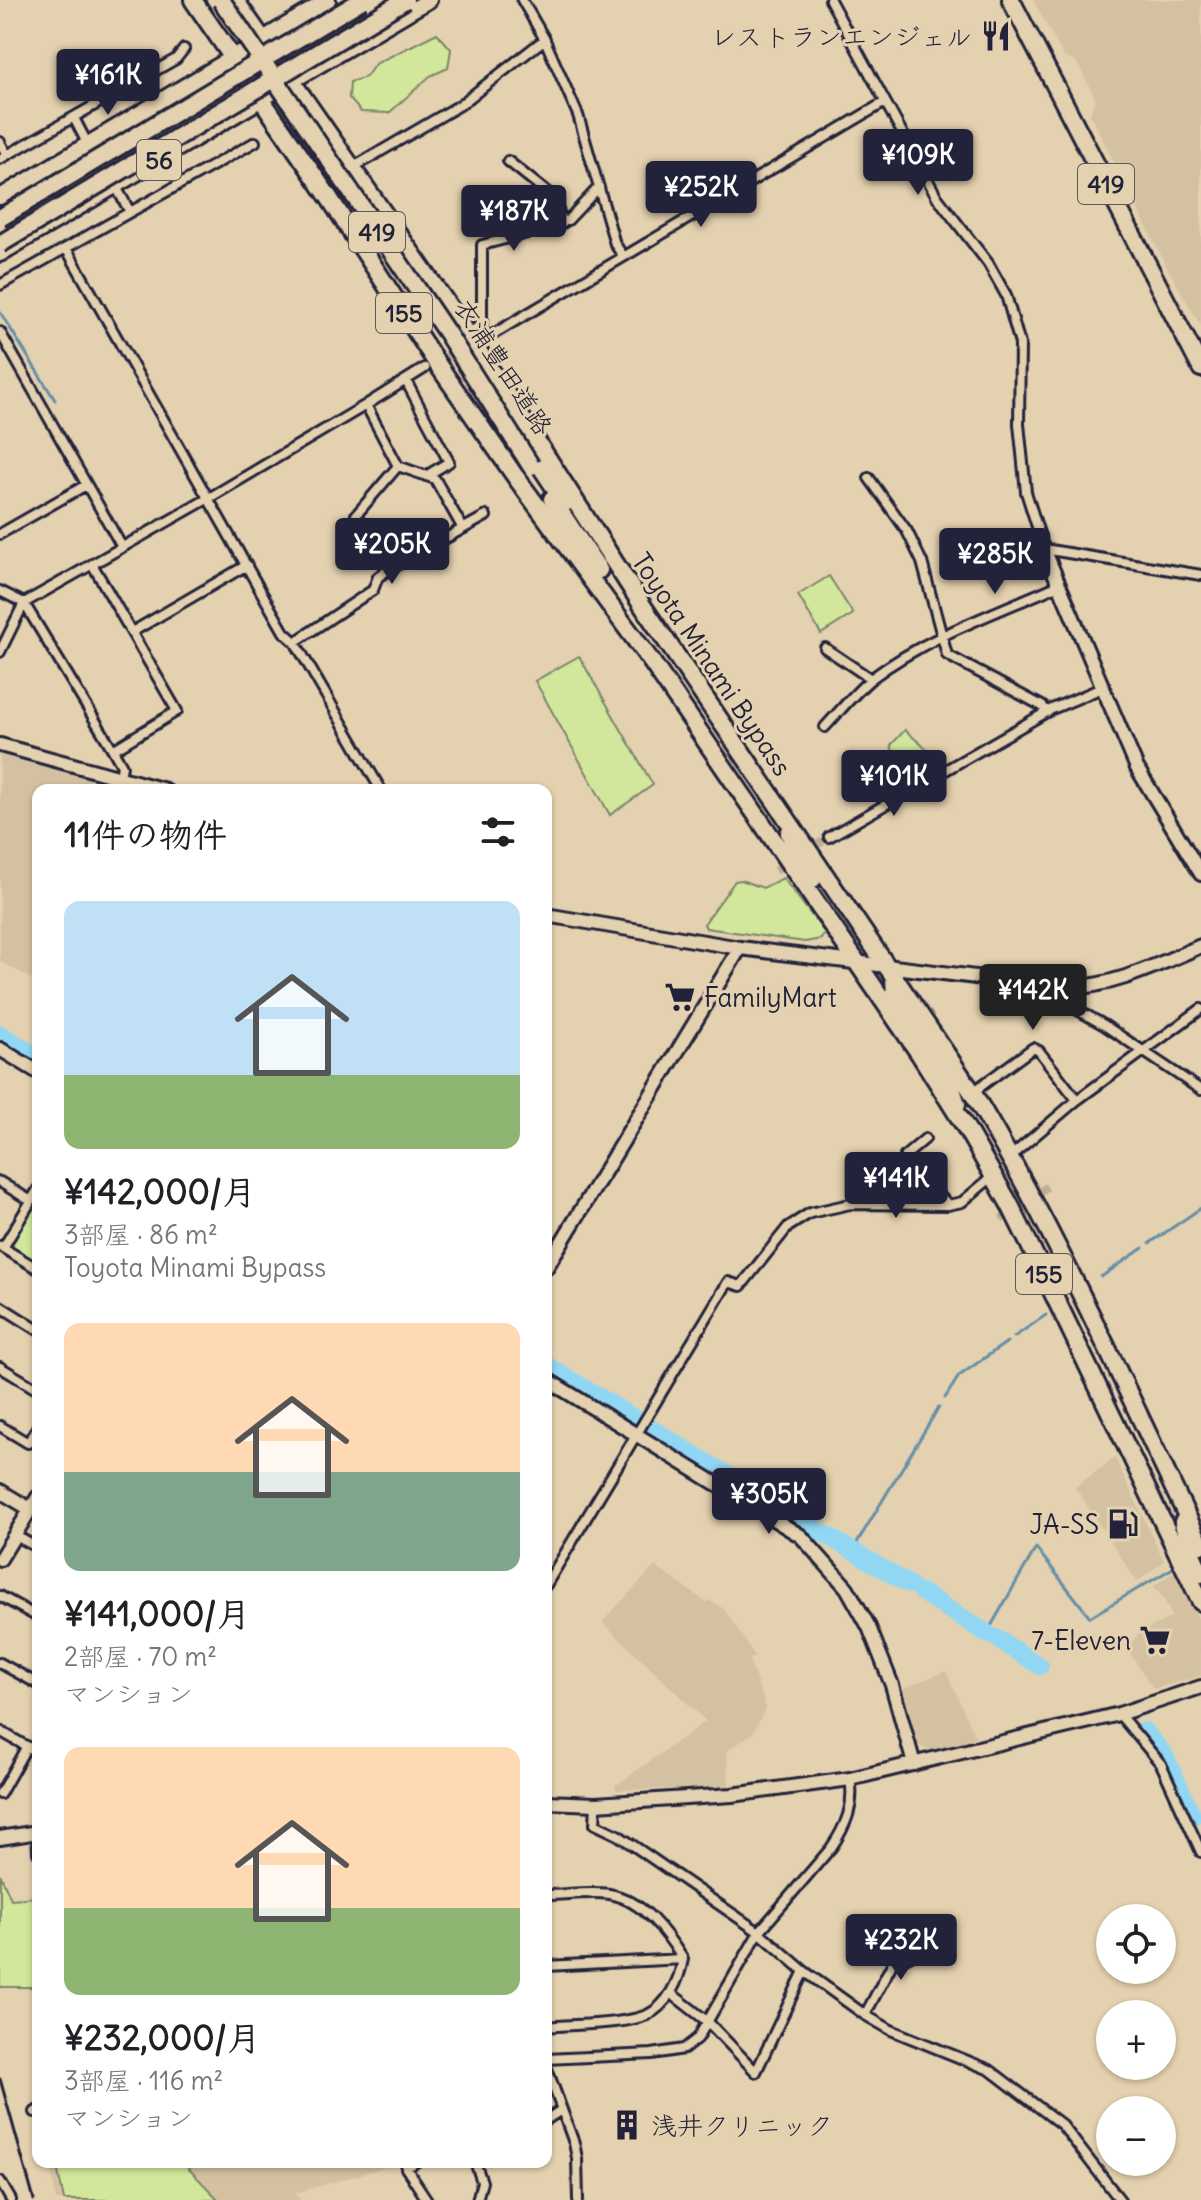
<!DOCTYPE html>
<html lang="ja">
<head>
<meta charset="utf-8">
<style>
  body { margin:0; font-family:Delius,"Klee One",sans-serif; background:#f6f6f6; color:#202124; height:100vh; display:flex; flex-direction:column; font-size:30px; white-space:nowrap }
  * { box-sizing:border-box; margin:0 }
  p { font-size:26px; color:#757577 }
  .icon { flex:none; width:44px; height:44px; fill:none; stroke:currentColor; stroke-width:2; stroke-linecap:round; stroke-linejoin:round }
  .map { position:relative; flex:1; overflow:hidden }
  .drawer { position:absolute; left:32px; top:784px; width:520px; height:1384px; display:flex; flex-direction:column; background:#fff; border-radius:16px; box-shadow:0 2px 6px #0004 }
  .drawer>* { flex:none }
  .buttons { position:absolute; left:1096px; top:1904px; display:grid; gap:16px }
  .buttons a { display:grid; place-items:center; width:80px; height:80px; border-radius:50%; background:#fff; box-shadow:0 2px 6px #0004; font-size:40px }
  .price { position:absolute; translate:-50% -68px; padding:0 18px; border-radius:8px; background:#22223b; color:#fff; font-size:26px; line-height:52px; filter:drop-shadow(0 2px 4px #0008) }
  .price::after { content:''; position:absolute; left:50%; top:48px; width:24px; height:18px; margin-left:-12px; background:inherit; clip-path:polygon(0 0,100% 0,50% 100%) }
  .price.selected { background:#222; color:#fff }
  ul { padding:0; list-style:none }
  li { display:grid; align-content:center; gap:16px; height:424px; padding:0 32px }
  li span { display:grid; place-items:center; height:248px; border-radius:16px; color:#555 }
  li>.icon { margin-inline-start:auto }
  span .icon { width:144px; height:144px; fill:#fffc; stroke-width:1 }
  li b { font-size:34px }
  h2 { display:flex; justify-content:space-between; align-items:center; height:96px; padding:0 32px; font-size:34px }
  .map>svg:first-child { display:block }
  .built { fill:#d4c1a1 }
  .green { fill:#d2e79b; stroke:#7a846b; stroke-width:2 }
  .lines { fill:none; stroke-linecap:round; stroke-linejoin:round }
  .stream { stroke:#658fa9; stroke-width:3 }
  .river { stroke:#91d7f3; stroke-width:18 }
  .street-tunnel { stroke:#bdae98; stroke-width:8; stroke-dasharray:8 4; stroke-linecap:butt }
  .street-casing { stroke:#22223b; stroke-width:14 }
  .secondary-casing { stroke:#22223b; stroke-width:18 }
  .primary-casing { stroke:#22223b; stroke-width:20 }
  .highway-casing { stroke:#22223b; stroke-width:22 }
  .street { stroke:#e4d1af; stroke-width:8 }
  .secondary { stroke:#e4d1af; stroke-width:12 }
  .primary { stroke:#e4d1af; stroke-width:14 }
  .highway { stroke:#e4d1af; stroke-width:16 }
  .rail { stroke:#22223b; stroke-width:3 }
  .highway-bridge-casing { stroke:#22223b; stroke-width:22; stroke-linecap:butt }
  .highway-bridge { stroke:#e4d1af; stroke-width:16 }
  .labels { text-anchor:middle; dominant-baseline:central; stroke-width:6; stroke-linejoin:round; paint-order:stroke }
  .shield { fill:#e4d1af; stroke:#5c565e; stroke-width:2 }
  .shield-label { font-size:24px; font-weight:bold; fill:#22223b }
  .poi-label { font-size:26px; fill:#22223b; stroke:#e4d1af; text-anchor:end }
  .street-label { font-size:26px; fill:#22223b; stroke:#e4d1af }
</style>
</head>
<body>
<div class="map">
<svg width="1201" height="2200" viewBox="0 0 1201 2200">
  <rect width="100%" height="100%" fill="#e4d1af"/>
  <filter id="ink" filterUnits="userSpaceOnUse"><feTurbulence type="fractalNoise" baseFrequency=".0125" numOctaves="2"/><feDisplacementMap in="SourceGraphic" scale="16" xChannelSelector="R" yChannelSelector="G"/><feConvolveMatrix kernelMatrix="1 2 1 2 8 2 1 2 1" color-interpolation-filters="sRGB"/></filter>
  <g filter="url(#ink)">
    <!-- built -->
    <path class="built" d="M1033,0h168v326l-32,-55 -79,-157 5,-16 -18,-36 -13,-5z
      M0,751l145,39h-107v193l-38,-22z
      M1115,1458l49,103 -27,21 -62,-95z
      M655,1566l52,37 2,-3 15,9 31,47 -6,4 17,47 -13,26 -26,18 2,34 -6,3 -107,2 -1,-4 91,-65 -104,-99z
      M1175,1571l26,54v51l-48,13 -26,-41 12,-15 33,-16 -9,-20 -10,-10z
      M946,1671l30,67 -40,12h-9l-11,-7 -17,-53z
      M50,2162h353l-108,31 6,7h-245z"/>
    <!-- green -->
    <path class="green" d="M437,33l14,16 -3,19 -18,8 -41,37 -28,-1 -12,-14 1,-16 16,-5 9,-13z
      M829,576l24,38 -32,20 -23,-39z
      M579,656l74,129 -43,30 -75,-134z
      M905,730l28,25 -7,15 -28,-2 -7,-23z
      M783,878l42,55 -4,6 -16,3 -99,-14 -2,-4 31,-43 6,-1 22,8z
      M38,1200v63l-24,-15 -2,-5z
      M0,1874l11,25 27,-2v90h-38z
      M56,2162h126l37,38h-155z"/>
    <g class="lines">
      <!-- stream -->
      <path class="stream" d="M0,312l55,88
        M1150,1243l51,-35
        M1101,1277l42,-29
        M1014,1337l32,-22
        M945,1398l14,-22 48,-34
        M852,1551l87,-144
        M987,1633l49,-85 54,69 83,-49"/>
      <!-- river -->
      <path class="river" d="M0,1034l38,23
        M546,1365l93,56
        M652,1429l123,75
        M788,1512l122,73
        M921,1592l67,42
        M996,1638l44,28
        M1144,1731l20,23 29,62"/>
      <!-- street-tunnel -->
      <path class="street-tunnel" d="M433,363l28,-13
        M806,852l23,-15
        M775,871l16,-10
        M1001,1219l47,-33"/>
      <!-- street casing -->
      <g class="street-casing">
        <path id="street" d="M522,0l22,38 34,77 37,129 8,12
          M830,0l107,197 51,66 18,32 14,49 -1,80 7,68 18,57 157,26
          M74,118l13,25
          M0,142l7,13
          M0,159l176,-100 8,-10
          M508,161l45,36 10,26
          M352,168l108,-63 85,-66
          M115,185l15,27
          M66,248l218,384 11,10 86,148
          M0,285l255,-143
          M0,332l122,215
          M468,334l14,-10v-79l76,-20 10,-5 31,-33
          M490,336l395,-234
          M406,381l43,81 -23,14
          M366,405l32,61 37,13 27,48
          M869,478l38,53 15,31 25,93 95,51 6,6
          M0,534l86,-49
          M92,564l85,147 -64,39
          M388,570l-32,-55 42,-49
          M0,591l24,12 89,147 9,16 -2,11
          M132,632l115,-67
          M295,642l78,-52 5,-13 10,-7 98,-54
          M825,648l46,31
          M0,652l24,-49 185,-105 157,-93 59,-37
          M825,727c15,-16 30,-35 47,-49 56,-42 124,-65 187,-93
          M829,837l223,-128 50,-21
          M1037,987l67,38 97,65
          M973,1092l60,-44 6,3 38,49
          M925,1139l-20,17 43,49
          M1011,1156l66,-56 124,-91
          M0,1182l31,19 -28,47 -3,-2
          M31,1201l7,-12
          M3,1248l35,21
          M0,1306l38,24
          M0,1367l38,23
          M0,1426l28,17 10,-17
          M14,1535l24,13
          M546,1585l182,-303 13,4 47,-59 22,-14 40,-9 98,1 14,-3 31,-26
          M0,1596l38,21
          M0,1663l38,21
          M1119,1714l42,50 40,88
          M0,1731l38,22
          M0,1794l27,-48
          M596,1804l-1,20 23,11 141,97 45,39 61,44 26,15 99,40 72,55 58,75
          M37,1833l1,20
          M546,1895c20,0 43,-4 63,-1 34,6 57,38 74,65 -4,22 -15,46 -36,56 -24,10 -74,9 -101,12
          M546,1966l137,-7
          M672,1994l36,28 48,50 48,-101
          M865,2015l27,-51 41,-19
          M546,2059l106,-5 32,-5 14,-11 61,-106 72,-84c15,-22 24,-43 19,-69
          M546,2066l28,77 3,15 1,42
          M35,2112l3,-2
          M546,2120l15,-10
          M416,2162l-10,6 21,32
          M475,2162l7,20 -5,18
          M0,2181l11,19"/>
      </g>
      <!-- secondary casing -->
      <g class="secondary-casing">
        <path id="secondary" d="M1044,549l93,219 64,106
          M0,745l165,45
          M546,915l194,33 325,40c49,-1 92,-23 136,-42
          M0,1049l38,23
          M546,1268l194,-320
          M546,1379l255,157 46,52 22,39 23,58 22,79
          M0,1491l30,18
          M0,1559l38,-62
          M546,1802l50,2 136,-9 118,-16 269,-65 82,-27
          M0,1838l38,-6"/>
      </g>
      <!-- primary casing -->
      <g class="primary-casing">
        <path id="primary" d="M0,197l328,-197
          M0,254l429,-254"/>
      </g>
      <!-- highway casing -->
      <g class="highway-casing">
        <path id="highway" d="M193,0l135,196 108,166 79,114 136,185 268,392 47,75 44,77 29,59 162,338
          M235,0l228,327 181,281 328,484c88,146 155,301 229,453
          M1011,0l190,368
          M537,461l28,42
          M552,499l47,71
          M789,833l14,31 10,15
          M894,977l1,19 50,73 12,35
          M1183,1522l4,21 14,31"/>
      </g>
      <!-- street -->
      <use href="#street" class="street"/>
      <!-- secondary -->
      <use href="#secondary" class="secondary"/>
      <!-- primary -->
      <use href="#primary" class="primary"/>
      <!-- highway -->
      <use href="#highway" class="highway"/>
      <!-- rail -->
      <path class="rail" d="M0,2079l34,121"/>
      <!-- highway-bridge casing -->
      <g class="highway-bridge-casing">
        <path id="highway-bridge" d="M221,0l226,333 84,133
          M0,218l362,-218
          M0,244l405,-244"/>
      </g>
      <!-- highway-bridge -->
      <use href="#highway-bridge" class="highway-bridge"/>
    </g>
  </g>
  <!-- icons -->
  <defs>
    <g id="restaurant-bare" transform="scale(2.4)"><path d="M-5-6h1v4h1v-4h1v4h1v-4h1v5L-1.5 .5V6h-2V.5L-5-1ZM5-6V6H3V1.5H1.5Q1.5-4 5-6Z" fill="#22223b" stroke="#e4d1af" stroke-width="2.5" paint-order="stroke"/></g>
    <g id="supermarket-bare" transform="scale(2.4)"><path d="M-6-5.5h2.5l.6 2H6L4.5 2H-2.5L-4.4-4H-6ZM-1.5 3.2a1.3 1.3 0 1 0 .1 0ZM3 3.2a1.3 1.3 0 1 0 .1 0Z" fill="#22223b" stroke="#e4d1af" stroke-width="2.5" paint-order="stroke"/></g>
    <g id="fuel-bare" transform="scale(2.4)"><path d="M-5.5-6h7V0h2V4h1.3V-2.5L3-4.5l.8-.8L6-3V5H2.5V1h-1V6h-7ZM-4.2-4.7v3.2H.2V-4.7Z" fill="#22223b" stroke="#e4d1af" stroke-width="2.5" paint-order="stroke"/></g>
    <g id="building-bare" transform="scale(2.4)"><path d="M-4-6H4V6H1V3H-1V6H-4ZM-2.5-4.3h1.7v1.8h-1.7ZM.8-4.3h1.7v1.8H.8ZM-2.5-1h1.7V.8h-1.7ZM.8-1h1.7V.8H.8Z" fill="#22223b" stroke="#e4d1af" stroke-width="2.5" paint-order="stroke"/></g>
  </defs>
  <g fill-rule="evenodd">
    <use href="#restaurant-bare" x="996" y="36"/>
    <use href="#supermarket-bare" x="680" y="997"/>
    <use href="#fuel-bare" x="1123" y="1524"/>
    <use href="#supermarket-bare" x="1155" y="1640"/>
    <use href="#building-bare" x="627" y="2125"/>
  </g>
  <g class="labels">
    <!-- shield labels -->
    <g class="shield">
      <rect x="137" y="140" width="44" height="40" rx="6"/>
      <rect x="1078" y="164" width="56" height="40" rx="6"/>
      <rect x="349" y="212" width="56" height="40" rx="6"/>
      <rect x="376" y="293" width="56" height="40" rx="6"/>
      <rect x="1016" y="1254" width="56" height="40" rx="6"/>
    </g>
    <g class="shield-label">
      <text x="159" y="160">56</text>
      <text x="1106" y="184">419</text>
      <text x="377" y="232">419</text>
      <text x="404" y="313">155</text>
      <text x="1044" y="1274">155</text>
    </g>
    <!-- poi labels -->
    <g class="poi-label">
      <text x="972" y="36">レストランエンジェル</text>
      <text x="704" y="997" text-anchor="start">FamilyMart</text>
      <text x="1099" y="1524">JA-SS</text>
      <text x="1131" y="1640">7-Eleven</text>
      <text x="651" y="2125" text-anchor="start">浅井クリニック</text>
    </g>
    <!-- street labels -->
    <g class="street-label">
      <text transform="translate(504 367) rotate(57)">衣浦豊田道路</text>
      <text transform="translate(712 664) rotate(56)">Toyota Minami Bypass</text>
    </g>
  </g>
</svg>
<div class="buttons">
<a><svg class="icon" aria-label="locate" viewBox="0 0 24 24"><circle cx="12" cy="12" r="6"/><path d="M12 2v4M12 18v4M2 12h4M18 12h4"/></svg></a>
<a>+</a>
<a>−</a>
</div>
<b class="price" style="left:108px;top:117px">¥161K</b>
<b class="price" style="left:918px;top:197px">¥109K</b>
<b class="price" style="left:701px;top:229px">¥252K</b>
<b class="price" style="left:514px;top:253px">¥187K</b>
<b class="price" style="left:392px;top:586px">¥205K</b>
<b class="price" style="left:995px;top:596px">¥285K</b>
<b class="price" style="left:894px;top:818px">¥101K</b>
<b class="price selected" style="left:1033px;top:1032px">¥142K</b>
<b class="price" style="left:896px;top:1220px">¥141K</b>
<b class="price" style="left:769px;top:1536px">¥305K</b>
<b class="price" style="left:901px;top:1982px">¥232K</b>
<section class="drawer">
<h2>11件の物件<svg class="icon" aria-label="filters" viewBox="0 0 24 24"><path d="M4 7h16M4 17h16"/><circle cx="9" cy="7" r="2"/><circle cx="15" cy="17" r="2"/></svg></h2>
<ul>
<li><span style="background:linear-gradient(#bfe0f5 70%,#8fb573 0)"><svg class="icon" aria-label="home" viewBox="0 0 24 24"><path d="M3 11l9-7 9 7M6 9v11h12V9"/></svg></span><div><b>¥142,000/月</b><p>3部屋 · 86 m²</p><p>Toyota Minami Bypass</p></div></li>
<li><span style="background:linear-gradient(#ffd9b3 60%,#7fa58c 0)"><svg class="icon" aria-label="home" viewBox="0 0 24 24"><path d="M3 11l9-7 9 7M6 9v11h12V9"/></svg></span><div><b>¥141,000/月</b><p>2部屋 · 70 m²</p><p>マンション</p></div></li>
<li><span style="background:linear-gradient(#ffd9b3 65%,#8fb573 0)"><svg class="icon" aria-label="home" viewBox="0 0 24 24"><path d="M3 11l9-7 9 7M6 9v11h12V9"/></svg></span><div><b>¥232,000/月</b><p>3部屋 · 116 m²</p><p>マンション</p></div></li>
</ul>
</section>
</div>
</body>
</html>
